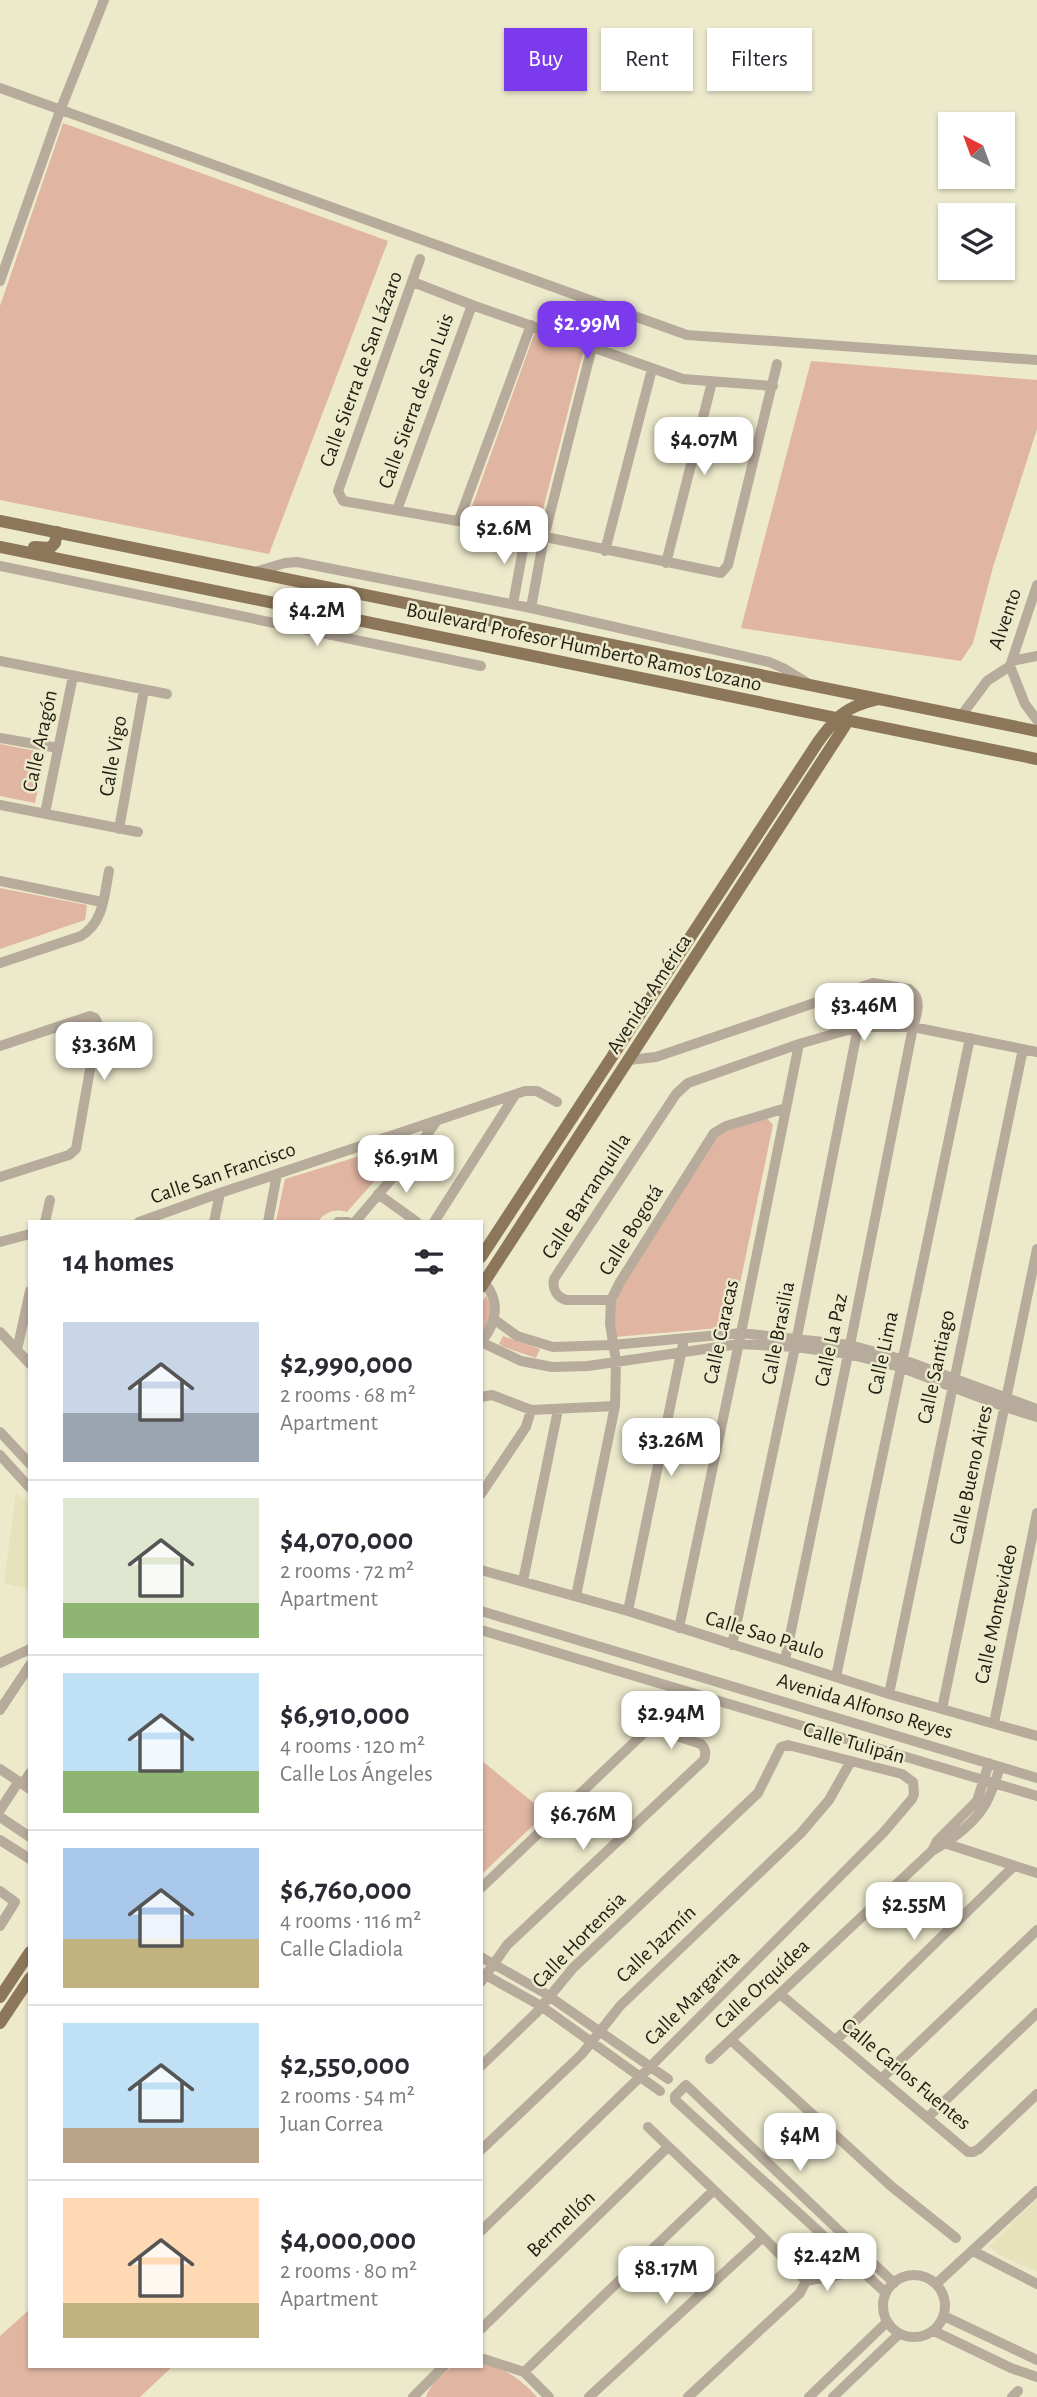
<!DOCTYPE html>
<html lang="en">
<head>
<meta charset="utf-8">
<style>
  body { margin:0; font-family:"Alegreya Sans",sans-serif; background:#f2f2f3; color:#2b2b33; height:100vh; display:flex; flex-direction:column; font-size:26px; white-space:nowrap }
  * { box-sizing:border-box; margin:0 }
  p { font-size:23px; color:#7c7c81 }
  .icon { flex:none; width:38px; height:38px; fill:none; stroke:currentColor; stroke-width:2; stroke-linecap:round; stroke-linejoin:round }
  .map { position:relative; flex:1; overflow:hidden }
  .sheet { position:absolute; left:28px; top:1220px; width:455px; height:1148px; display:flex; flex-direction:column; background:#fff; border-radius:0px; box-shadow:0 2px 5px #0004 }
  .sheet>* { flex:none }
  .hud { position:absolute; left:504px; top:28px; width:427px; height:63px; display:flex; gap:14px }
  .needle { width:46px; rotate:319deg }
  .buttons { position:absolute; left:938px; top:112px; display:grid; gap:14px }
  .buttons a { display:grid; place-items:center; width:77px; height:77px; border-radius:0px; background:#fff; box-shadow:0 2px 5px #0004; font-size:35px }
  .price { position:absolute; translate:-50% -60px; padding:0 16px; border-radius:14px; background:#fff; color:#222; font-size:23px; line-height:46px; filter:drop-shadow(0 2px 4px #0008) }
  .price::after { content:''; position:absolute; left:50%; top:42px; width:21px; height:16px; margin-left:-10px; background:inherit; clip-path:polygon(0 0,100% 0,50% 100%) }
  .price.current { background:#7c3aed; color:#fff }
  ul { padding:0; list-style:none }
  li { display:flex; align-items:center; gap:21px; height:175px; padding:0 35px }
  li+li { border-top:2px solid #e1e1e2 }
  li span { display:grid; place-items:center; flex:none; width:196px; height:140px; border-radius:0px; color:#555 }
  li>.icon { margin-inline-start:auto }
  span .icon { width:84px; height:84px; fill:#fffc; stroke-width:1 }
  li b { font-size:30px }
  h2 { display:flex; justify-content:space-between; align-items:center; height:84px; padding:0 35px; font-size:30px }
  .chip { padding:0 24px; border-radius:0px; background:#fff; box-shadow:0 2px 5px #0004; font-size:24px; line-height:63px }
  .chip.current { background:#7c3aed; color:#fff }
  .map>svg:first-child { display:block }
  .built { fill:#e5e2bc }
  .green { fill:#e0b5a1 }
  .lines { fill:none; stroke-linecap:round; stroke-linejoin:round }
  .minor { stroke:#b7ab9b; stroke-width:10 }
  .major { stroke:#8d775a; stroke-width:12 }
  .labels { text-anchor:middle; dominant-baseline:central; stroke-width:5; stroke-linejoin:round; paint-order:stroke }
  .street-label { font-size:21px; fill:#1f1e13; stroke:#edeacc }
</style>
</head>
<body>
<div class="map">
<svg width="1037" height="2397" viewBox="0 0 1037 2397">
  <rect width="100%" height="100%" fill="#edeacc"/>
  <!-- built -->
  <path class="built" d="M16,1493l14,10v87l-26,-7z
    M1037,2199v73l-39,-18 -9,-8z"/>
  <!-- green -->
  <path class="green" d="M63,123l325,118 -119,313 -269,-54v-194z
    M535,332l49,17 -45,176 -69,-13z
    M811,361l226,19v49l-44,138 -20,76 -12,18 -220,-33z
    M0,744l46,9 -11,50 -35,-7z
    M0,888l87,17 -2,15 -85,29z
    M765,1116l8,9 -42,202 -116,10 -1,-29 7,-22 97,-153z
    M402,1143v7l-55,62c-12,-4 -21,0 -29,9h-42l9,-42z
    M486,1296c10,19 5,22 -5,40v-33z
    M503,1336l37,13 -4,9 -32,-11 -5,-3z
    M481,1760l65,53 -65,62z
    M30,2309v57h143l-33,31h-140v-61z
    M481,2363c22,3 42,18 56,34h-111c4,-13 16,-22 26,-31h29z"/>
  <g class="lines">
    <!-- minor -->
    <path class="minor" d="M0,88l687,247 350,25
      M420,259l-82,232 5,10 183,32 195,40 7,-8 49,-201
      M0,281l60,-170 44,-111
      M413,282l59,23 211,74 90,7
      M397,510l75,-205
      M459,520l72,-195
      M605,551l47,-182
      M666,563l46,-181
      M0,566l481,100
      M258,571l27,-8 12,-1 234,46 238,54 14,6 23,14
      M513,604l13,-71
      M531,608l13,-71 48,-190
      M0,661l167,33
      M1012,661l25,-5
      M1010,666l15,38 12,16
      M961,716l26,-35 23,-15 27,-81
      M0,738l58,10
      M0,805l138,27
      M45,813l28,-137
      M119,829l25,-139
      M0,881l102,21
      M0,963l81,-27c23,-14 23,-40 28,-65
      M0,1046l90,-30 5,2 3,6 -22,125 -7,6 -69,22
      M629,1060l27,-3 217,-74 36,6c14,10 8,24 4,38l-63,318 -65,315
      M378,1194l39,28
      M45,1222l5,-22
      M139,1222l81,-29 305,-102h12l20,11
      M214,1222l6,-29
      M268,1222l9,-48
      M338,1222h10
      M355,1222l56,-66 25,-34
      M434,1222l81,-127
      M0,1242l30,-8
      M481,1279c20,20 17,43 0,63
      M611,1300h-45c-9,-3 -14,-11 -12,-21l122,-185 12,-11 111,-39 59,-17h55l124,25
      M495,1320l22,16 36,11 59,-2 129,-12 109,12 51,14 136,50
      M0,1332l30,32
      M481,1342l40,19 31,6 36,-1 151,-22 56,3 53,7 52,13 105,40 32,10
      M17,1350l13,-59
      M481,1397l11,-2 39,15 84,-4
      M0,1432l30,32
      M0,1455l30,33
      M481,1494l45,-67 5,-17
      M481,1570l147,41 261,83 148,42
      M523,1581l35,-171
      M576,1596l39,-190 1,-45 -6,-37 1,-24 9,-18 94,-149 12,-7 60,-18
      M481,1611l556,167
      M628,1611l55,-267
      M679,1628l62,-295 58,-289
      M481,1630l556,166
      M732,1645l63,-298 63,-320
      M0,1663l30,-14
      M836,1677l134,-639
      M889,1694l134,-645
      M942,1709l95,-460
      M0,1710l30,-45
      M994,1723l43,-210
      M0,1769l30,20
      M23,1784l7,-11
      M0,1810l19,-29
      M0,1817l30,20
      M0,1840l30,19
      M941,1842l96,31
      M933,1849l4,-8 40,-40 12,-38
      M481,1888l165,-157 9,-2 46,15c5,5 5,9 3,16l-197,185 -26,37
      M0,1891l15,11 -15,24
      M481,1957l62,35 125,87
      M482,1973l59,33 119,85
      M780,1994l188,158h5l6,-3 58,-55
      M731,2040l160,146 65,52
      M836,2040l178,-174
      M710,2059l222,-208c19,-11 43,-28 54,-48 6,-11 10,-24 14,-36
      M481,2066l55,-53 37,-45 185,-175 23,-46 7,-2 114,29 11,8 1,12 -2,5 -29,34 -242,243 -160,155
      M882,2078l155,-148
      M928,2117l109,-104
      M648,2127l115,110 43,44
      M481,2150l101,-96 38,-48 181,-173 28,-33 22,-39
      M973,2251l64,33
      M883 2306a31 31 0 1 1 62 0a31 31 0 1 1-62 0Z
      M806,2281l37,-7
      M936,2284l101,-93
      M886,2293l-211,-193v-4l11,-11 208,198
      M944,2316l93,44
      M481,2329l187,-182
      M934,2331l77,37 26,9
      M481,2358l43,14 25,25
      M524,2372l190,-182
      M413,2397l31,-31
      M589,2397l174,-160
      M688,2397l112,-104 6,-12
      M809,2397l78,-75
      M833,2397l66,-63
      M1012,2397l6,-6"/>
    <!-- major -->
    <path class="major" d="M0,521l1037,210
      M0,547l1037,212
      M34,547l16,1 5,-5 2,-11
      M481,1257l337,-515c18,-24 26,-35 57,-42
      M481,1287l367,-566
      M0,1997l30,-45
      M0,2023l30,-45"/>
  </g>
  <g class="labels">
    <!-- street labels -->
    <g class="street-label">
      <text transform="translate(361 369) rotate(-70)">Calle Sierra de San Lázaro</text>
      <text transform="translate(416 401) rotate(-70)">Calle Sierra de San Luis</text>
      <text transform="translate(1005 619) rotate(-71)">Alvento</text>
      <text transform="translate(584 647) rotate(12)">Boulevard Profesor Humberto Ramos Lozano</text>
      <text transform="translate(40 741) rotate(-78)">Calle Aragón</text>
      <text transform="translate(113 756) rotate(-80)">Calle Vigo</text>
      <text transform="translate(649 994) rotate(-57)">Avenida América</text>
      <text transform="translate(223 1173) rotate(-19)">Calle San Francisco</text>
      <text transform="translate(586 1196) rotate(-57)">Calle Barranquilla</text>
      <text transform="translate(631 1230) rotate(-58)">Calle Bogotá</text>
      <text transform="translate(721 1332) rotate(-78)">Calle Caracas</text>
      <text transform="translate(778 1333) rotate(-79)">Calle Brasilia</text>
      <text transform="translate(831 1340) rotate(-78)">Calle La Paz</text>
      <text transform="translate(883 1353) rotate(-78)">Calle Lima</text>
      <text transform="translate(936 1367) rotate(-78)">Calle Santiago</text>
      <text transform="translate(971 1475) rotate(-78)">Calle Bueno Aires</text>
      <text transform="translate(996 1614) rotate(-78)">Calle Montevideo</text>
      <text transform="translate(765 1635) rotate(17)">Calle Sao Paulo</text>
      <text transform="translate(865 1706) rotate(17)">Avenida Alfonso Reyes</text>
      <text transform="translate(854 1743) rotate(16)">Calle Tulipán</text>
      <text transform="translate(579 1940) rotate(-46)">Calle Hortensia</text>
      <text transform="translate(656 1944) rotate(-44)">Calle Jazmín</text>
      <text transform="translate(762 1984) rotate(-43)">Calle Orquídea</text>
      <text transform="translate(692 1998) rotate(-45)">Calle Margarita</text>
      <text transform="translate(906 2074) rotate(40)">Calle Carlos Fuentes</text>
      <text transform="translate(561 2224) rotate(-44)">Bermellón</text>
    </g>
  </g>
</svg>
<div class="buttons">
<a><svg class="needle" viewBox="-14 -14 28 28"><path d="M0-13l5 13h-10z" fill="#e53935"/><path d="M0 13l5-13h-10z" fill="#7c7c81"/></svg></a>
<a><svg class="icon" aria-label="layers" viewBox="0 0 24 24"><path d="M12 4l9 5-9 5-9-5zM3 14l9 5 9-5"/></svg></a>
</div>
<b class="price current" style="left:587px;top:361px">$2.99M</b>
<b class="price" style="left:704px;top:477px">$4.07M</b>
<b class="price" style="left:504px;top:566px">$2.6M</b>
<b class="price" style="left:317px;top:648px">$4.2M</b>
<b class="price" style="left:864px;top:1043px">$3.46M</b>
<b class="price" style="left:104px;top:1082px">$3.36M</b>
<b class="price" style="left:406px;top:1195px">$6.91M</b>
<b class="price" style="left:671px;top:1478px">$3.26M</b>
<b class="price" style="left:671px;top:1751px">$2.94M</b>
<b class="price" style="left:583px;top:1852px">$6.76M</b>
<b class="price" style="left:914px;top:1942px">$2.55M</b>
<b class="price" style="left:800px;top:2173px">$4M</b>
<b class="price" style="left:827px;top:2293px">$2.42M</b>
<b class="price" style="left:666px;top:2306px">$8.17M</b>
<div class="hud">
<a class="chip current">Buy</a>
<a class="chip">Rent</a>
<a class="chip">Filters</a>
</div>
<section class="sheet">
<h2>14 homes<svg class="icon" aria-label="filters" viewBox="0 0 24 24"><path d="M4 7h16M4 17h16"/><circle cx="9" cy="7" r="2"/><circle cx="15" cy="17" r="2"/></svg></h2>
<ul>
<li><span style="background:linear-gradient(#c9d6e8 65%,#9aa5b1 0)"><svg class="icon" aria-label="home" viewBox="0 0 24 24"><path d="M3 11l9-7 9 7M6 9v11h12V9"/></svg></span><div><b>$2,990,000</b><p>2 rooms · 68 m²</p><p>Apartment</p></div></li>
<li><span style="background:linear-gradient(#dfe7d0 75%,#8fb573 0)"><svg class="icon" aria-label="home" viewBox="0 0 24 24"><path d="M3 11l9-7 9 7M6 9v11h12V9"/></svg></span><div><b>$4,070,000</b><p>2 rooms · 72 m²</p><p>Apartment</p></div></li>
<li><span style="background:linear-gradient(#bfe0f5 70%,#8fb573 0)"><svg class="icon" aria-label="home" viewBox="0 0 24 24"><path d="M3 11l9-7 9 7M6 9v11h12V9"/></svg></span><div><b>$6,910,000</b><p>4 rooms · 120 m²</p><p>Calle Los Ángeles</p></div></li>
<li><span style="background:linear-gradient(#a9c7e8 65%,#c2b280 0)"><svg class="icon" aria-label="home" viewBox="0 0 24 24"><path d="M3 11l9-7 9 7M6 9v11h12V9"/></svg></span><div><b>$6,760,000</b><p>4 rooms · 116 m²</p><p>Calle Gladiola</p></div></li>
<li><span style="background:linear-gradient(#bfe0f5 75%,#b9a48a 0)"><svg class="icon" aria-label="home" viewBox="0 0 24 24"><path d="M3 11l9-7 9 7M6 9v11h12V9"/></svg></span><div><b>$2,550,000</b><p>2 rooms · 54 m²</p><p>Juan Correa</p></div></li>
<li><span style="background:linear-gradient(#ffd9b3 75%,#c2b280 0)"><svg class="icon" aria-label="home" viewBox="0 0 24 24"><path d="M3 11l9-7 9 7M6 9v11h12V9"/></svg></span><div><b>$4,000,000</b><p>2 rooms · 80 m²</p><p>Apartment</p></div></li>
</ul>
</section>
</div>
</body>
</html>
